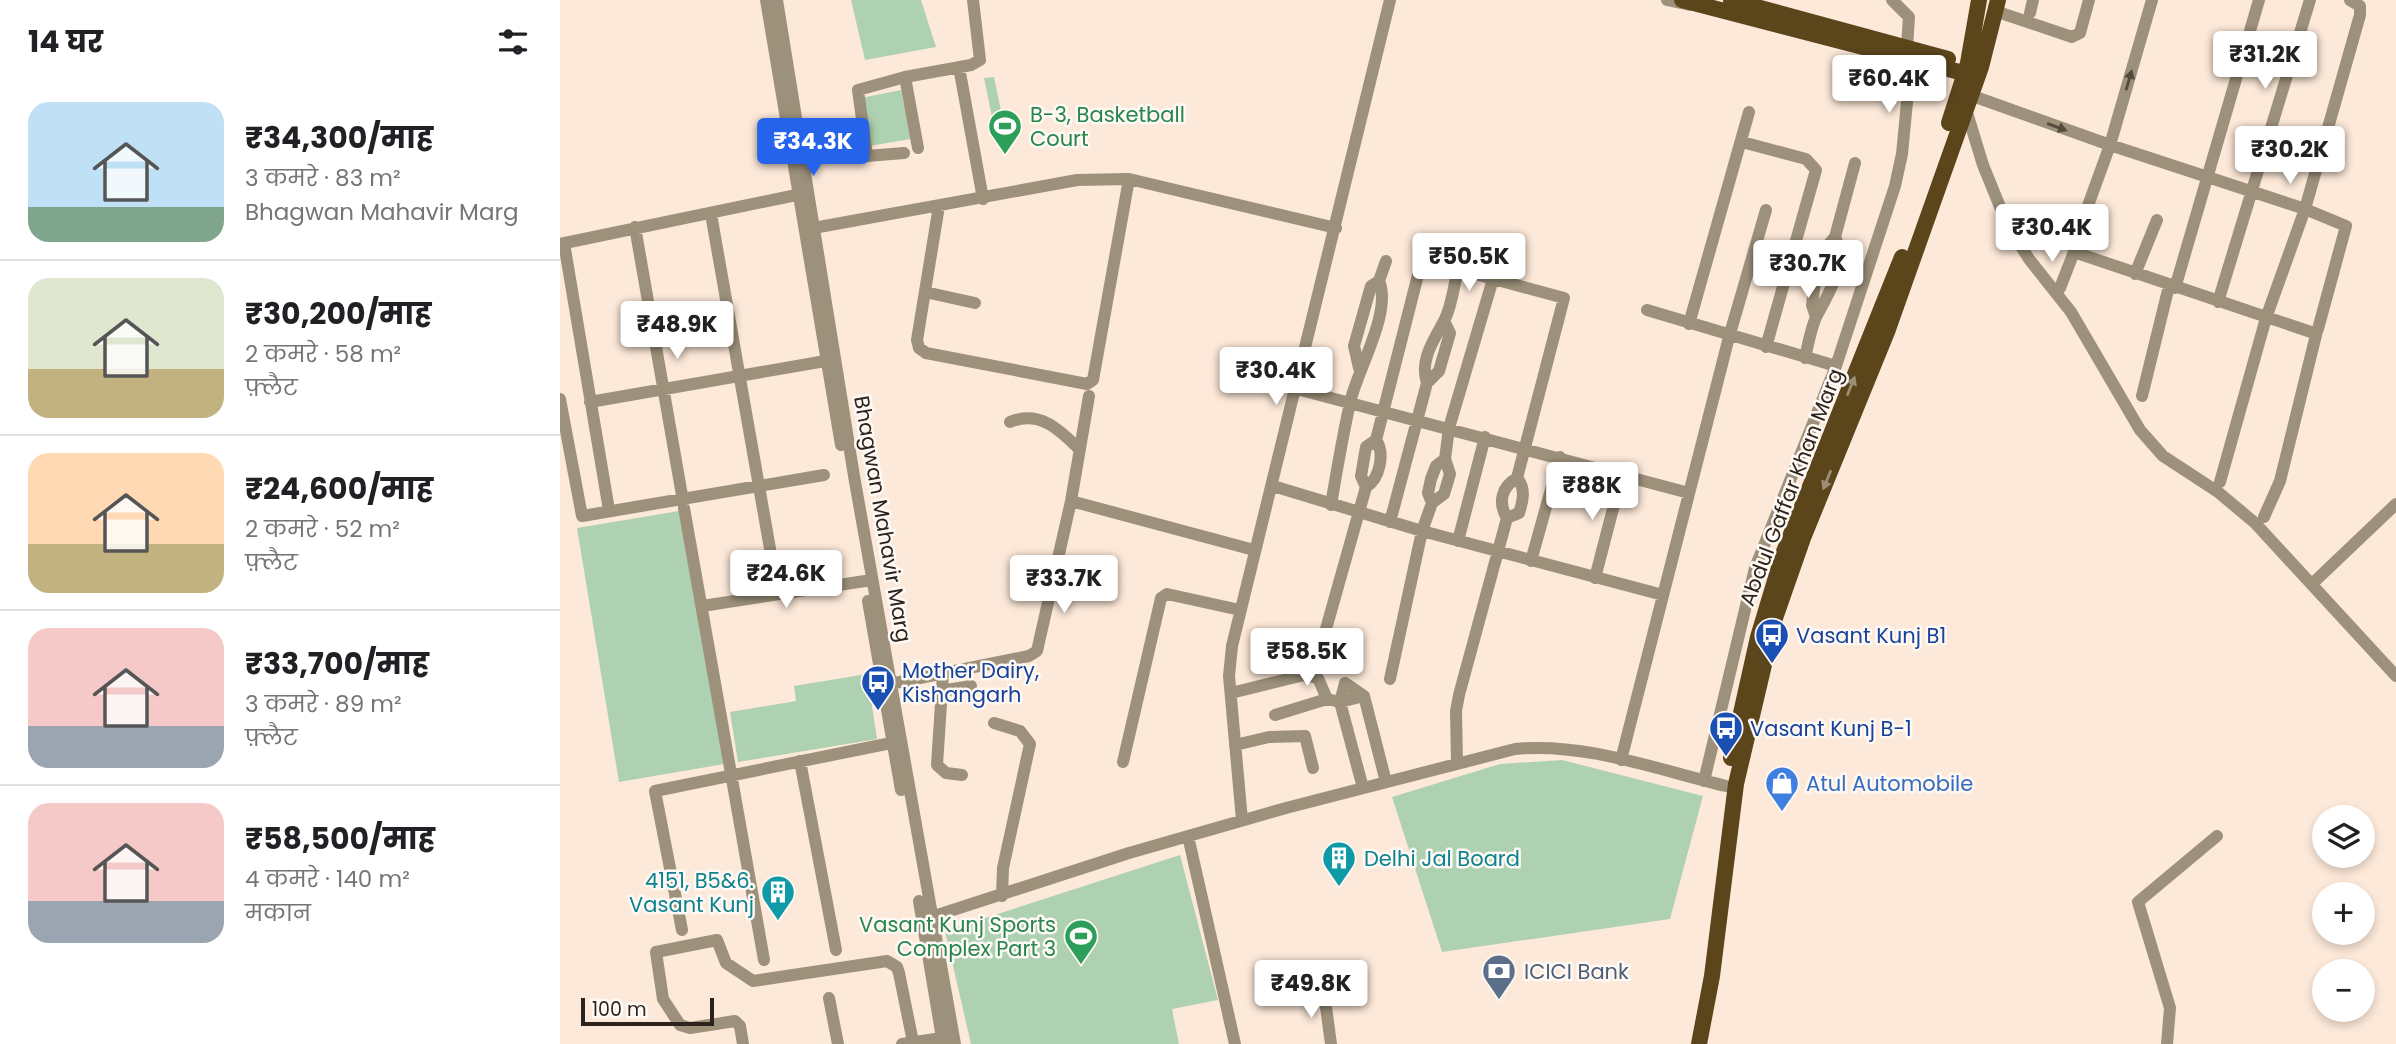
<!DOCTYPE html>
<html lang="hi">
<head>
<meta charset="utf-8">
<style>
  body { margin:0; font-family:Poppins,"Noto Sans Devanagari",sans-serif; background:#f2f2f2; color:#202124; height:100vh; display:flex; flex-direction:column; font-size:26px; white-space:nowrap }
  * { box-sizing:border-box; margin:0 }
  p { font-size:23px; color:#757577 }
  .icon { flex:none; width:38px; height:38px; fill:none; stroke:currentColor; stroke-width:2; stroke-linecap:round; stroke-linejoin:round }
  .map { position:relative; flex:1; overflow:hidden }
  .details { display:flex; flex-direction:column; background:#fff; width:560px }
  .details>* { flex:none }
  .tools { position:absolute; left:1752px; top:805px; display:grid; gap:14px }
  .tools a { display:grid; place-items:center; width:63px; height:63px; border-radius:50%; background:#fff; box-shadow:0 4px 10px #0003; font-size:35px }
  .scale { position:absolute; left:21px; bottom:18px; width:133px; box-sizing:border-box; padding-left:7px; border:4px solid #2c231c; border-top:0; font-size:19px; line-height:24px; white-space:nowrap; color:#2c231c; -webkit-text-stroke:5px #fef9f5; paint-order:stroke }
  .price { position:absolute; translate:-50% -60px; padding:0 16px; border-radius:7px; background:#fff; color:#222; font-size:23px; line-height:46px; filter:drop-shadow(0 2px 4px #0008) }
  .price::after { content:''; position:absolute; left:50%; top:42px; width:21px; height:16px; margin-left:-10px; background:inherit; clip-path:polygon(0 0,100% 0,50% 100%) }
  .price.active { background:#2563eb; color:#fff }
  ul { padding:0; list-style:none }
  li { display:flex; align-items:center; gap:21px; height:175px; padding:0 28px }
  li+li { border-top:2px solid #e0e0e0 }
  li span { display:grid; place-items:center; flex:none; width:196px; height:140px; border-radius:21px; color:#555 }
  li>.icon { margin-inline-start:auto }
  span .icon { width:84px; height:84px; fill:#fffc; stroke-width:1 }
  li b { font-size:30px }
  h2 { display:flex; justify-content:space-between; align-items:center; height:84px; padding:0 28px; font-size:30px }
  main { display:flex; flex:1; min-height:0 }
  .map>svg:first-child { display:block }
  .green { fill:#aed1b1 }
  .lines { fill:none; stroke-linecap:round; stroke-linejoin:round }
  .minor { stroke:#9d917b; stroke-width:12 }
  .major { stroke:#5b461c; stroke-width:16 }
  .oneway { fill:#544a3d }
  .oneway2 { fill:#9c8e73 }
  .labels { text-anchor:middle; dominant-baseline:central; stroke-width:5; stroke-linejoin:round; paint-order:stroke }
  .leisure-label { font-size:21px; fill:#27864d; stroke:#fef9f5; text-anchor:start }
  .street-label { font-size:21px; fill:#2c231c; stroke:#fef9f5 }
  .transit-label { font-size:21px; fill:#164399; stroke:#fef9f5; text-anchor:start }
  .shop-label { font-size:21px; fill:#366cbe; stroke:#fef9f5; text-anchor:start }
  .culture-label { font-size:21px; fill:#0d838f; stroke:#fef9f5; text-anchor:start }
  .service-label { font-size:21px; fill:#4e5e75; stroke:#fef9f5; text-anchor:start }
</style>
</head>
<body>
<main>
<section class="details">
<h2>14 घर<svg class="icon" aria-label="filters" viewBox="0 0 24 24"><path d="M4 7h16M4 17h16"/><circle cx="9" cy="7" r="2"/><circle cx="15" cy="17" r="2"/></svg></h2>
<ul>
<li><span style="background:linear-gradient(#bfe0f5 75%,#7fa58c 0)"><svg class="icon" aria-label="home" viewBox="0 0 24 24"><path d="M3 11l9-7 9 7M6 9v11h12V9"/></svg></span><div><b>₹34,300/माह</b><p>3 कमरे · 83 m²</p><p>Bhagwan Mahavir Marg</p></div></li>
<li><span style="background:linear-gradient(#dfe7d0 65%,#c2b280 0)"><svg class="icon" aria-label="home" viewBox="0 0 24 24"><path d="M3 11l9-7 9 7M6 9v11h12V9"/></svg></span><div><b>₹30,200/माह</b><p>2 कमरे · 58 m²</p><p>फ़्लैट</p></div></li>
<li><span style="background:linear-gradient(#ffd9b3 65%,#c2b280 0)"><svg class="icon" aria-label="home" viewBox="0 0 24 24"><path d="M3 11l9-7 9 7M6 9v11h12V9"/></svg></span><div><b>₹24,600/माह</b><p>2 कमरे · 52 m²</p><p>फ़्लैट</p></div></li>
<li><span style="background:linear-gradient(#f6c9c9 70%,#9aa5b1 0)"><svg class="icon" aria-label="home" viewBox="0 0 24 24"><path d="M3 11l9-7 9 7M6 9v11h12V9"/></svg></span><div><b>₹33,700/माह</b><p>3 कमरे · 89 m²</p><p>फ़्लैट</p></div></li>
<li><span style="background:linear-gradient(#f6c9c9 70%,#9aa5b1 0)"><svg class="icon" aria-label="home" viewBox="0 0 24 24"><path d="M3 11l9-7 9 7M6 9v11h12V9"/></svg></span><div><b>₹58,500/माह</b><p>4 कमरे · 140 m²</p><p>मकान</p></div></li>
</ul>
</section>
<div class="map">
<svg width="1836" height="1044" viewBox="0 0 1836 1044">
  <rect width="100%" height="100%" fill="#fde9d9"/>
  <!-- green -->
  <path class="green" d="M291,0h70l15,47 -71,13z
    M434,77l12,58v1h-10l-12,-58z
    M341,90l10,49 -42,7 -8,-48z
    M119,511l45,253 -105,18 -42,-254z
    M307,674l10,65 -139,23 -8,-50 66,-11 -2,-15z
    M1002,760l141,36 -33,123 -228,33 -50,-155 108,-33z
    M620,855l38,145 -46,9 7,35h-208l-26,-113z"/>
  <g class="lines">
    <!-- minor -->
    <path class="minor" d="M206,0l75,445
      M217,0l77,476 101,568
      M1107,0l23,5
      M1332,0l17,17 -2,30
      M1592,0l-42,145 -37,102 1,5 240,81 4,-4 28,-103 -41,-17 -39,109 -46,164
      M1435,11l77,26 8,-4 9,-33
      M1470,13l3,-13
      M399,67l24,132
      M345,77l13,71
      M1410,95l140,50 195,64 55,-194v-9l-10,-6
      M1405,106l18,59 24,59 22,35 42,53 69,118 23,26 55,36 37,31 141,153
      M1182,142l64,17 10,11 -50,177
      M344,153l-37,3 -9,-66 47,-13 66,-12 9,-5 -7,-60
      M379,206l-22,134 2,8 7,5 161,31 6,-4 36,-201
      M151,214l67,380
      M75,227l48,274
      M248,229l269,-49 52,-1 207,49
      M4,243l45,267
      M0,244l246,-51
      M1575,274l22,-54
      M1500,288l14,-36
      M1615,288l84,-288
      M365,292l50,11
      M1658,302l92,-302
      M1087,310l189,56
      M1256,317l-4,-12 5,-37 5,-16 13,-15 20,-74
      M1129,324l60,-212
      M1245,358c3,-13 6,-31 12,-43 12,-21 31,-54 18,-78
      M799,368l-5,-22 17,-60 8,-5 7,-20
      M867,383l12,-12 11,-38 -6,-12
      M737,389l392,104
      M1582,396l27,-110
      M0,399l22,117 242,-41
      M30,402l241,-42
      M450,422c29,-12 49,7 69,27
      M713,486l149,45 241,64
      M806,487l-5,-11 5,-29 10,-7 44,-173 8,-6 136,37 -47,180c9,10 6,23 2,35l-12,5
      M511,501l183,49
      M872,503l12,-9 6,-20 -5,-15 4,-31 44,-149
      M771,505c6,-36 12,-72 20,-106 8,-32 41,-88 28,-118
      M124,508l80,452
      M1704,517l16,-36 37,-150
      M830,522l37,-139c-8,-24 8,-44 18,-64 7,-14 9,-34 13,-50
      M898,541l27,-104
      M971,561l29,-104
      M1035,578l27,-104
      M1753,583l83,-79
      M308,601l33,189
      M142,606l163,-25
      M757,661l49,-174c14,-8 19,-34 10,-47
      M383,673l-6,92 9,8 16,2
      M830,679l32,-148 10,-28 -4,-10 3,-14 5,-13 9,-7
      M325,685l144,-29 8,-5 34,-150 18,-105
      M381,691l30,-5
      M671,693l73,-18 14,3 9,21
      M715,715l52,-16 13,3 24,-6
      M434,723l26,8 10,13 -27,124 -1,28
      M675,745l34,-8 36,-1 8,32
      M1061,760l108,-423 37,-127
      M240,761l36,189
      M563,762l38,-164 6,-4 73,16
      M897,764l-1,-53 3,-16 48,-177c-9,-15 -6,-31 10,-40
      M1144,781l51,-213 81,-202 59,-180 7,-32 9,-93
      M803,788l-23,-86 5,-19 19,13 22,86
      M682,820l-13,-144 3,-30 158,-646
      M628,836l47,208
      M359,901l24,143
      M362,920l207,-67 157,-45 229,-59c71,-7 143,21 211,37
      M122,930l-27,-139 241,-49
      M764,992l7,52
      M269,998l9,46
      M183,1044l-3,-18 -5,-5 -45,7 -10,-3 -17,-26 -7,-47 61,-12 9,23 27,18 134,-20 10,6 2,6 14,69
      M342,1044l40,-6
      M1607,1044l3,-36 -32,-106 79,-66"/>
    <!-- major -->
    <path class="major" d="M1122,0l293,76
      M1171,0l217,59
      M1389,123l19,-60 11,-63
      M1171,758l27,-121 25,-83 119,-297
      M1139,1044l13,-68 24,-192 39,-166 28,-80 84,-206 94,-265 17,-67"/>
  </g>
  <!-- one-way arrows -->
  <defs><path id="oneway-solid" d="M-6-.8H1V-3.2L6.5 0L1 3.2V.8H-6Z" transform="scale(1.75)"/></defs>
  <g class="oneway">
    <use href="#oneway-solid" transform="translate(1569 80) rotate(-74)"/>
    <use href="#oneway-solid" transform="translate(1497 127) rotate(20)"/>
  </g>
  <g class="oneway2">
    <use href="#oneway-solid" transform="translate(1291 386) rotate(-68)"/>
    <use href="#oneway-solid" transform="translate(1267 480) rotate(112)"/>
  </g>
  <!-- icons -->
  <defs>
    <g id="stadium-pin" transform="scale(1.75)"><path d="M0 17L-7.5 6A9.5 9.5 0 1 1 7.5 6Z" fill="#2e9e5b" stroke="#fef9f5"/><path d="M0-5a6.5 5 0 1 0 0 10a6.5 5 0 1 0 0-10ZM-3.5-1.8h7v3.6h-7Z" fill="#fff"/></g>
    <g id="bus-pin" transform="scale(1.75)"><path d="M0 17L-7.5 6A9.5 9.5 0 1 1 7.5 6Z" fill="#1a4fb4" stroke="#fef9f5"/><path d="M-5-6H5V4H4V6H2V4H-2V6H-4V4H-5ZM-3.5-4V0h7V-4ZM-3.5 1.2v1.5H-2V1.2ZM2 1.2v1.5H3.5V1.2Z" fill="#fff"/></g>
    <g id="shop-pin" transform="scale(1.75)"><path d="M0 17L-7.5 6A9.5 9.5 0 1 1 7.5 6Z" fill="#3f7fe0" stroke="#fef9f5"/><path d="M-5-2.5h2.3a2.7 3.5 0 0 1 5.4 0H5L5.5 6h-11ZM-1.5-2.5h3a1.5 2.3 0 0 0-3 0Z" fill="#fff"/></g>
    <g id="building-pin" transform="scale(1.75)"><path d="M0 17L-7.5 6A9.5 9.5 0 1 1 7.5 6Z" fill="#0f9aa8" stroke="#fef9f5"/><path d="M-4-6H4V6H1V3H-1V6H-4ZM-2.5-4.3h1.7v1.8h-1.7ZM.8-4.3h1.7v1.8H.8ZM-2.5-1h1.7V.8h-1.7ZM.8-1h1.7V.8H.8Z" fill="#fff"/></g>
    <g id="bank-pin" transform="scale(1.75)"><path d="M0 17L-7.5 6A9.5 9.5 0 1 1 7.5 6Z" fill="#5c6f8a" stroke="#fef9f5"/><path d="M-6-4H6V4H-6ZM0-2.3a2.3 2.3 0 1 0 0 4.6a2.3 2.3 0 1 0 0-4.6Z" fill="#fff"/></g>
  </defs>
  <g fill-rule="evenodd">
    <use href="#stadium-pin" x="445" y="126"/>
    <use href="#bus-pin" x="1212" y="635"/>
    <use href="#bus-pin" x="318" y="682"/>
    <use href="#bus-pin" x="1166" y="728"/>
    <use href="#shop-pin" x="1222" y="783"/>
    <use href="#building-pin" x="779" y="858"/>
    <use href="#building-pin" x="218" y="892"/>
    <use href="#stadium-pin" x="521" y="936"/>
    <use href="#bank-pin" x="939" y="971"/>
  </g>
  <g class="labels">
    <!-- leisure labels -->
    <g class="leisure-label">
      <text x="470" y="114">B-3, Basketball<tspan x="470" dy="24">Court</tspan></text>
      <text x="496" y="924" text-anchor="end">Vasant Kunj Sports<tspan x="496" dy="24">Complex Part 3</tspan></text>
    </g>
    <!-- street labels -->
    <g class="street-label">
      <text transform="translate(1231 487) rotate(-69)">Abdul Gaffar Khan Marg</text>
      <text transform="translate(323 519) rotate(80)">Bhagwan Mahavir Marg</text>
    </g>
    <!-- transit labels -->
    <g class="transit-label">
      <text x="1236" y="635">Vasant Kunj B1</text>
      <text x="342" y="670">Mother Dairy,<tspan x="342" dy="24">Kishangarh</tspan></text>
      <text x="1190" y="728">Vasant Kunj B-1</text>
    </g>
    <!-- shop labels -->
    <g class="shop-label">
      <text x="1246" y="783">Atul Automobile</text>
    </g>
    <!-- culture labels -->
    <g class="culture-label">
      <text x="804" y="858">Delhi Jal Board</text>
      <text x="194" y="880" text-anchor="end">4151, B5&amp;6.<tspan x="194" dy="24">Vasant Kunj</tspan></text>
    </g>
    <!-- service labels -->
    <g class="service-label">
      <text x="964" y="971">ICICI Bank</text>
    </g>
  </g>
</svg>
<div class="tools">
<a><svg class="icon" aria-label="layers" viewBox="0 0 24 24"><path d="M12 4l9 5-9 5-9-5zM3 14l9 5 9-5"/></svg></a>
<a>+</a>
<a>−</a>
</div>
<div class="scale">100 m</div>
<b class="price" style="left:1705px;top:91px">₹31.2K</b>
<b class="price" style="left:1329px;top:115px">₹60.4K</b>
<b class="price active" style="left:253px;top:178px">₹34.3K</b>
<b class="price" style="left:1730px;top:186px">₹30.2K</b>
<b class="price" style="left:1492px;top:264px">₹30.4K</b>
<b class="price" style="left:909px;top:293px">₹50.5K</b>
<b class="price" style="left:1248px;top:300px">₹30.7K</b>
<b class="price" style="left:117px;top:361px">₹48.9K</b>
<b class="price" style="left:716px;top:407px">₹30.4K</b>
<b class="price" style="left:1032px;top:522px">₹88K</b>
<b class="price" style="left:226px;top:610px">₹24.6K</b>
<b class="price" style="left:504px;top:615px">₹33.7K</b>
<b class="price" style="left:747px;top:688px">₹58.5K</b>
<b class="price" style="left:751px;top:1020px">₹49.8K</b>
</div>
</main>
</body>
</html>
